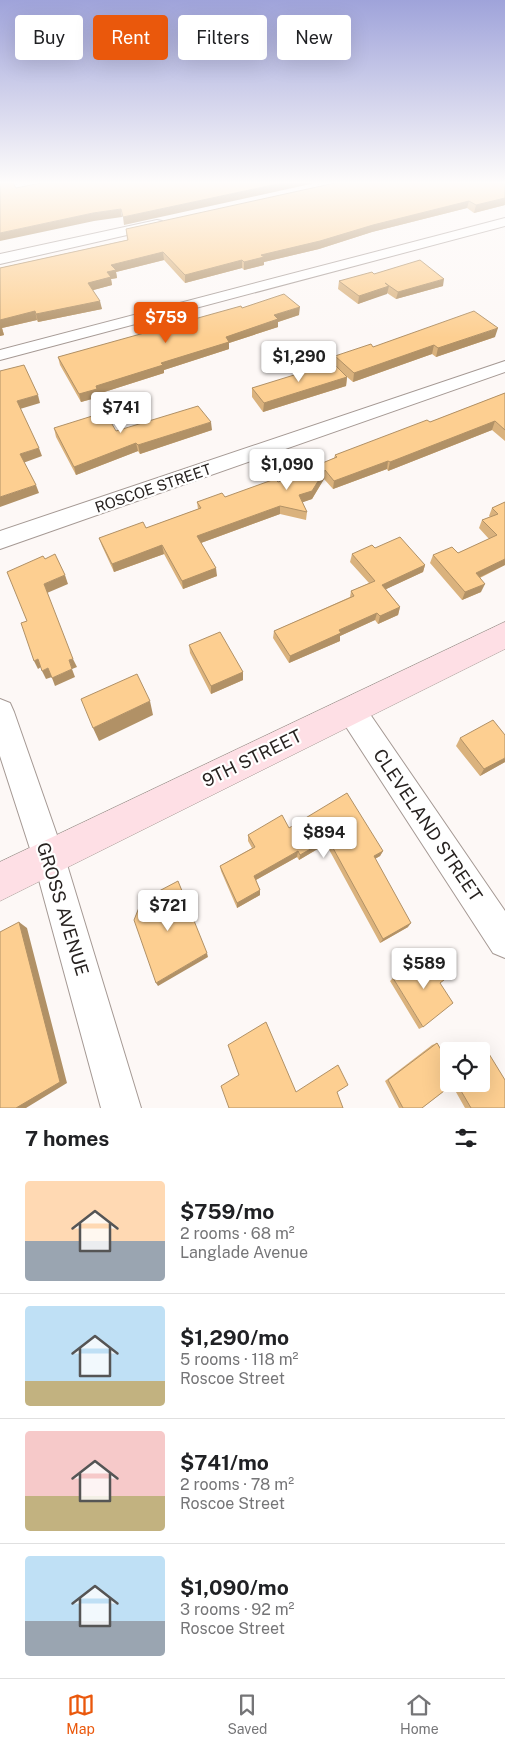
<!DOCTYPE html>
<html lang="en">
<head>
<meta charset="utf-8">
<style>
  body { margin:0; font-family:"Public Sans",sans-serif; background:#f6f6f6; color:#202124; height:100vh; display:flex; flex-direction:column; font-size:19px; white-space:nowrap }
  * { box-sizing:border-box; margin:0 }
  p { font-size:16px; color:#757577 }
  .icon { flex:none; width:28px; height:28px; fill:none; stroke:currentColor; stroke-width:2; stroke-linecap:round; stroke-linejoin:round }
  .map { position:relative; height:1108px; overflow:hidden }
  .side { display:flex; flex-direction:column; background:#fff; flex:1 }
  .side>* { flex:none }
  .guide { position:absolute; left:15px; top:15px; width:475px; height:45px; display:flex; gap:10px }
  .tools { position:absolute; left:440px; top:1042px; display:grid; gap:10px }
  .tools a { display:grid; place-items:center; width:50px; height:50px; border-radius:5px; background:#fff; box-shadow:0 5px 20px #0002; font-size:25px }
  .price { position:absolute; translate:-50% -42px; padding:0 11px; border-radius:5px; background:#fff; color:#222; font-size:16px; line-height:32px; filter:drop-shadow(0 1px 2px #0008) }
  .price::after { content:''; position:absolute; left:50%; top:30px; width:15px; height:11px; margin-left:-8px; background:inherit; clip-path:polygon(0 0,100% 0,50% 100%) }
  .price.current { background:#ea580c; color:#fff }
  ul { padding:0; list-style:none }
  li { display:flex; align-items:center; gap:15px; height:125px; padding:0 25px }
  li+li { border-top:1px solid #e0e0e0 }
  li span { display:grid; place-items:center; flex:none; width:140px; height:100px; border-radius:5px; color:#555 }
  li>.icon { margin-inline-start:auto }
  span .icon { width:60px; height:60px; fill:#fffc; stroke-width:1 }
  li b { font-size:21px }
  h2 { display:flex; justify-content:space-between; align-items:center; height:60px; padding:0 25px; font-size:21px }
  .chip { padding:0 18px; border-radius:5px; background:#fff; box-shadow:0 5px 20px #0002; font-size:18px; line-height:45px }
  .chip.current { background:#ea580c; color:#fff }
  .tabs { display:flex; justify-content:space-around; align-items:center; height:70px; border-top:1px solid #e0e0e0; background:#fff; font-size:14px; color:#757577 }
  .tabs a { display:grid; justify-items:center; gap:2px }
  .tabs .current { color:#ea580c }
  .map>svg:first-child { display:block }
  .lines { fill:none; stroke-linecap:round; stroke-linejoin:round }
  .street-casing { stroke:#a59994; stroke-width:2 }
  .secondary-casing { stroke:#a59994; stroke-width:1 }
  .street { fill:#fff; fill-rule:evenodd }
  .secondary { fill:#fedfe5; fill-rule:evenodd }
  .wall { fill:#dab27d }
  .shaded-wall { fill:#b19166 }
  .building { fill:#fdcf91; stroke:#b19166 }
  .labels { text-anchor:middle; dominant-baseline:central; stroke-width:4.5; stroke-linejoin:round; paint-order:stroke }
  .street-label { font-size:15px; fill:#282321; stroke:#fff }
  .near-street-label { font-size:18px; fill:#282321; stroke:#fff }
</style>
</head>
<body>
<div class="map">
<svg width="505" height="1108" viewBox="0 0 505 1108">
  <rect width="100%" height="100%" fill="#fdf8f6"/>
  <g class="lines">
    <!-- street casing -->
    <g class="street-casing">
      <path id="street" d="M505,218v8l-505,134v-10z
        M157,220l5,1 2,3 -2,3 -162,37v-10z
        M505,361v11l-505,177v-18z
        M351,697l10,4 144,210v47l-12,-5 -152,-234 -4,-9 4,-9z
        M0,699l10,4 4,9 51,146 76,250h-40l-68,-250 -33,-102z"/>
    </g>
    <!-- secondary casing -->
    <g class="secondary-casing">
      <path id="secondary" d="M505,622v27l-505,252v-39z"/>
    </g>
    <!-- street -->
    <use href="#street" class="street"/>
    <!-- secondary -->
    <use href="#secondary" class="secondary"/>
  </g>
  <!-- wall -->
  <path class="wall" d="M505,183v22l-31,8 -7,-5 -95,24 -53,17 -55,13v3l-20,5 -2,-2 -57,15 -21,-23 -48,12 1,6 -6,1 1,6 -19,5 9,19 -64,13 -1,-2 -35,8 2,7 -4,1v-68l127,-28 -1,-11z
    M374,274l69,12 -47,13 -9,-6 -29,11 -20,-15 1,-8z
    M242,308l57,7 -21,7v5l-49,16v6l-65,21v3l-66,21 1,3 -18,5 -21,-37 -2,-8z
    M495,337l-59,20 -4,-3 -79,28 -6,-5 -1,9 -83,26 -11,-15v-9l82,-24 1,-8 38,-9z
    M505,393v48l-13,-11 -104,41 -1,-2 -54,20 -9,-10 -12,20 -10,3 5,10 -1,8 -26,-6 -79,29 16,33 -34,13 -19,-35 -50,18 -12,-26 -3,-8 47,-10 52,-19 -1,-7 28,-5 53,-15 41,-14 1,-4 14,-6 1,-3 95,-33z
    M54,428l62,3 96,-1 -72,24 -2,-3 -62,24 -20,-38z
    M505,502v63l-25,13 1,14 -19,8 -32,-37 3,-8 25,-2 31,-14 -10,-11 3,-8 8,-3 -1,-1 3,-8z
    M375,548l50,17 -2,7 -37,17 14,18 -2,8 -20,9 -3,-4 -35,16v5l-51,22 -16,-25 1,-7 76,-34 1,-6 18,-8 -19,-21 2,-8z
    M189,645l54,27v8l-32,14 -21,-41z
    M460,738l45,24 -25,14 -24,-30z
    M289,828l94,23 -3,5 -5,3 33,68 -28,16 -54,-99 -27,16 -2,-3 -41,23 4,10v5l-23,13 -16,-37 -1,-5 32,-18 -4,-7v-6z
    M393,978l30,49 -4,2 -29,-48z
    M437,1043l12,41h32v-33h-1l6,-2 19,59h-40l-13,-23 -30,23h-23l-14,-27 47,-36z"/>
  <!-- shaded-wall -->
  <path class="shaded-wall" d="M282,183h33l-191,42 -1,-8z
    M505,198v7l-31,8 2,-8z
    M469,201l-2,7 -95,24 -53,17 -55,13v3l-20,5v-8l17,-7 112,-30z
    M121,209l1,8 -28,4 -94,20v-8l93,-20z
    M163,252l1,8 -48,12 1,6 -6,1 1,6 -22,6 -2,-8 19,-11 4,-7z
    M242,260v8l-57,15v-8z
    M444,279l-1,7 -47,13 2,-7z
    M389,286l-2,8 -29,10 1,-8z
    M100,301l2,8 -64,13 -2,-8z
    M300,307l-1,8 -21,7v5l-49,16v6l-65,21v3l-66,21 1,3 -18,5 -2,-8 17,-8 65,-23 65,-26 48,-22z
    M35,311l2,9 -35,8 2,7 -4,1v-16z
    M498,328l-3,9 -59,20 2,-9z
    M434,345l-2,9 -79,28 1,-9z
    M347,377l-1,9 -83,26 1,-9z
    M38,395l2,8 -20,6 -3,-8z
    M495,421l-3,9 -104,41 2,-9z
    M211,422l1,8 -72,24 -2,-9z
    M136,443l2,8 -62,24 -2,-8z
    M39,448l3,8 -19,7 -3,-9z
    M388,461l-1,8 -54,20 1,-8z
    M325,470l-1,9 -12,20 -14,5 1,-9z
    M36,485l3,8 -39,14v-10z
    M280,506v8l-82,30 -1,-8z
    M162,545l2,9 -50,18 -2,-8z
    M505,559v6l-33,16 4,-8z
    M425,565l-2,7 -43,20 2,-7z
    M216,568l1,8 -34,13 -1,-8z
    M65,575l3,9 -21,9 -3,-9z
    M485,584l-4,8 -19,8 3,-8z
    M400,607l-2,8 -20,9 2,-8z
    M377,613l-2,7 -35,16v5l-51,22 1,-7 49,-26z
    M38,659l3,8 -3,2 -4,-8z
    M73,659l4,8 -5,2 -3,-9z
    M48,668l4,9 -6,2 -4,-8z
    M72,669l3,8 -20,9 -3,-8z
    M243,672v8l-32,14v-8z
    M150,701l3,14 -54,26 -6,-13z
    M505,758v4l-25,14 4,-7z
    M328,839l-2,5 -27,16 1,-5z
    M298,851l-1,6 -43,24v-5z
    M383,851l-3,5 -9,5 3,-5z
    M260,890v5l-23,13v-5z
    M19,922l8,6 40,155 -41,25h-10z
    M411,923l-3,4 -28,16 3,-4z
    M207,953l1,4 -50,29 -2,-3z"/>
  <!-- building -->
  <path class="building" d="M0,183h13l3,5 25,-5h241l-159,34 -2,-8 -28,4 -93,20z
    M335,183h170v15l-29,7 -7,-4 -96,24 -53,16 -59,14 3,2 -20,5 -2,-2 -57,15 -22,-23 -52,13 5,5 -9,2 4,5 -23,6 12,18 -64,13 -1,-3 -35,9v-52l128,-28 -2,-11z
    M420,260l24,19 -46,13 -13,-9 4,3 -30,10 -20,-15 33,-9 2,2z
    M284,294l16,13 -26,8 4,4 -52,18 3,5 -68,21 2,2 -67,21 1,3 -18,5 -21,-37 183,-51 1,2z
    M474,311l24,17 -60,20 -4,-3 -80,28 -19,-17 36,-12 2,3z
    M333,363l14,14 -83,26 -12,-15z
    M24,365l14,30 -21,6 22,47 -19,6 16,31 -36,12v-126z
    M505,393v37l-10,-9 -105,41 -2,-1 -54,20 -9,-11 -13,21 -13,4 8,17 -27,-6 -83,30 19,32 -34,13 -20,-36 -50,19 -13,-26 44,-16 3,6 55,-20 -4,-6 25,-9 3,4 50,-18 3,3 45,-15 -3,-3 17,-7 -2,-2 92,-35 3,2z
    M198,406l13,16 -73,23 -2,-2 -62,24 -20,-39 51,-16 11,19z
    M505,502v57l-29,14 9,11 -20,8 -32,-37 19,-8 6,6 39,-18 -15,-15 16,-6 -6,-6z
    M400,537l25,28 -43,20 18,22 -20,9 -3,-3 -38,17 2,3 -51,23 -16,-25 80,-35 -3,-5 24,-10 -23,-27 20,-9 3,3z
    M55,554l10,21 -21,9 29,75 -4,1 3,9 -20,9 -4,-10 -6,3 -4,-12 -4,2 -13,-38 6,-2 -20,-49 36,-16 2,3z
    M220,632l23,40 -32,14 -22,-41z
    M137,674l13,27 -57,27 -12,-29z
    M493,720l12,15v23l-21,11 -24,-31z
    M347,793l36,58 -9,5 37,67 -28,16 -55,-100 -28,16 -2,-4 -44,25 6,14 -23,13 -17,-37 35,-19 -7,-12 34,-20 7,13z
    M178,881l29,72 -51,30 -22,-63 8,-20z
    M19,922l41,160 -44,26h-16v-176z
    M428,954l16,26 -4,3 13,20 -30,24 -30,-49z
    M266,1022l30,70 42,-27 10,20 -11,7 6,16h-114l-8,-22 18,-11 -11,-30z
    M437,1043l12,20v21h4l-31,24h-19l-15,-28z
    M486,1049l19,31v28h-34l-14,-24h24v-31z"/>
  <!-- sky -->
  <linearGradient id="sky" x2="0" y2="1"><stop stop-color="#9fa3da"/><stop offset="0.54" stop-color="#fefcfb"/><stop offset="1" stop-color="#fefcfb" stop-opacity="0"/></linearGradient>
  <rect width="505" height="338" fill="url(#sky)"/>
  <g class="labels">
    <!-- street labels -->
    <g class="street-label">
      <text transform="translate(153 488) rotate(-19)">ROSCOE STREET</text>
    </g>
    <!-- near-street labels -->
    <g class="near-street-label">
      <text transform="translate(252 758) rotate(-26)">9TH STREET</text>
      <text transform="translate(428 825) rotate(56)">CLEVELAND STREET</text>
      <text transform="translate(63 909) rotate(73)">GROSS AVENUE</text>
    </g>
  </g>
</svg>
<div class="tools">
<a><svg class="icon" aria-label="locate" viewBox="0 0 24 24"><circle cx="12" cy="12" r="6"/><path d="M12 2v4M12 18v4M2 12h4M18 12h4"/></svg></a>
</div>
<b class="price current" style="left:166px;top:344px">$759</b>
<b class="price" style="left:299px;top:383px">$1,290</b>
<b class="price" style="left:121px;top:434px">$741</b>
<b class="price" style="left:287px;top:491px">$1,090</b>
<b class="price" style="left:324px;top:859px">$894</b>
<b class="price" style="left:168px;top:932px">$721</b>
<b class="price" style="left:424px;top:990px">$589</b>
<div class="guide">
<a class="chip">Buy</a>
<a class="chip current">Rent</a>
<a class="chip">Filters</a>
<a class="chip">New</a>
</div>
</div>
<section class="side">
<h2>7 homes<svg class="icon" aria-label="filters" viewBox="0 0 24 24"><path d="M4 7h16M4 17h16"/><circle cx="9" cy="7" r="2"/><circle cx="15" cy="17" r="2"/></svg></h2>
<ul>
<li><span style="background:linear-gradient(#ffd9b3 60%,#9aa5b1 0)"><svg class="icon" aria-label="home" viewBox="0 0 24 24"><path d="M3 11l9-7 9 7M6 9v11h12V9"/></svg></span><div><b>$759/mo</b><p>2 rooms · 68 m²</p><p>Langlade Avenue</p></div></li>
<li><span style="background:linear-gradient(#bfe0f5 75%,#c2b280 0)"><svg class="icon" aria-label="home" viewBox="0 0 24 24"><path d="M3 11l9-7 9 7M6 9v11h12V9"/></svg></span><div><b>$1,290/mo</b><p>5 rooms · 118 m²</p><p>Roscoe Street</p></div></li>
<li><span style="background:linear-gradient(#f6c9c9 65%,#c2b280 0)"><svg class="icon" aria-label="home" viewBox="0 0 24 24"><path d="M3 11l9-7 9 7M6 9v11h12V9"/></svg></span><div><b>$741/mo</b><p>2 rooms · 78 m²</p><p>Roscoe Street</p></div></li>
<li><span style="background:linear-gradient(#bfe0f5 65%,#9aa5b1 0)"><svg class="icon" aria-label="home" viewBox="0 0 24 24"><path d="M3 11l9-7 9 7M6 9v11h12V9"/></svg></span><div><b>$1,090/mo</b><p>3 rooms · 92 m²</p><p>Roscoe Street</p></div></li>
</ul>
</section>
<nav class="tabs">
<a class="current"><svg class="icon" aria-label="map" viewBox="0 0 24 24"><path d="M3 6l6-2 6 2 6-2v14l-6 2-6-2-6 2zM9 4v14M15 6v14"/></svg>Map</a>
<a><svg class="icon" aria-label="saved" viewBox="0 0 24 24"><path d="M7 4h10v16l-5-4-5 4z"/></svg>Saved</a>
<a><svg class="icon" aria-label="home" viewBox="0 0 24 24"><path d="M3 11l9-7 9 7M6 9v11h12V9"/></svg>Home</a>
</nav>
</body>
</html>
